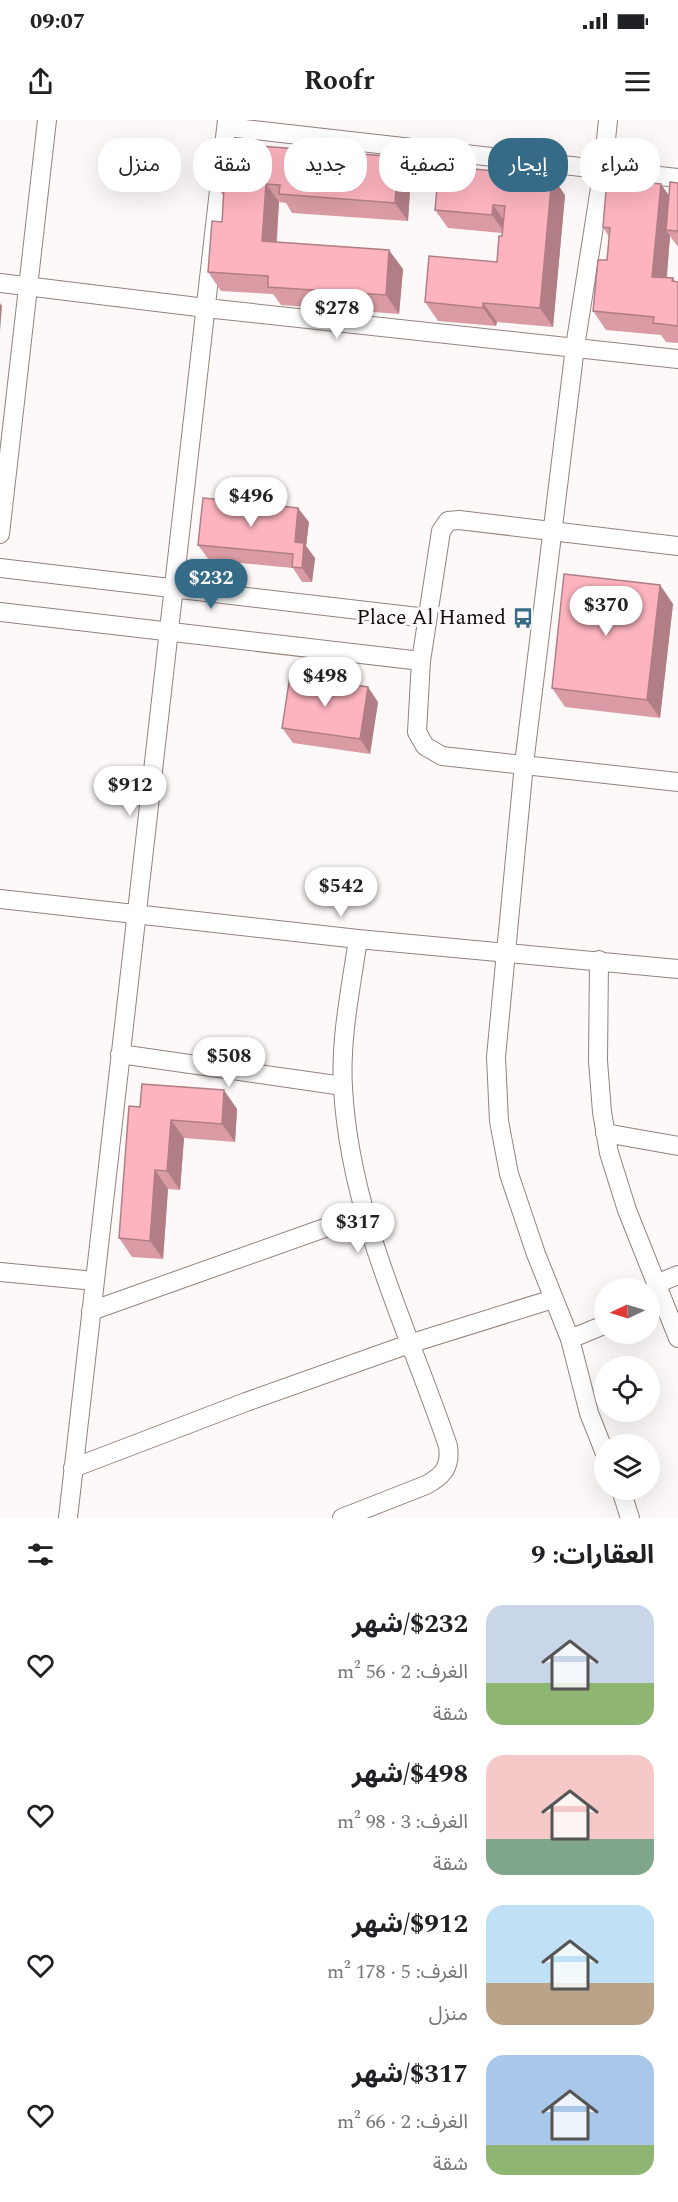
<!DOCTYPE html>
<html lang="ar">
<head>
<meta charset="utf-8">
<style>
  body { margin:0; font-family:Spectral,"Noto Sans Arabic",serif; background:#f6f6f6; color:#202124; direction:rtl; height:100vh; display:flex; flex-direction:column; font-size:22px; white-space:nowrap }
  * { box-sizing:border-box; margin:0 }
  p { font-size:20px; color:#757577 }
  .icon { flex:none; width:33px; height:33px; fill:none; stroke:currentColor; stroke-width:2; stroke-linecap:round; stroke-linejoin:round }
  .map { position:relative; height:1398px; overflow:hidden; direction:ltr }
  .side { display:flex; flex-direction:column; background:#fff; flex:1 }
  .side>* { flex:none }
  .hud { position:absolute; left:18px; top:18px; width:642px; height:54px; direction:rtl; display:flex; gap:12px }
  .needle { width:39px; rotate:266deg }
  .buttons { position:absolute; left:594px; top:1158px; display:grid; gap:12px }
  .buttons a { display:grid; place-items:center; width:66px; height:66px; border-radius:50%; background:#fff; box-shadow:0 6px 24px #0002; font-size:30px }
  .price { position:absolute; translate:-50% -51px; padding:0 14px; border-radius:21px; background:#fff; color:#222; font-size:20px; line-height:39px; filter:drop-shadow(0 2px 3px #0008) }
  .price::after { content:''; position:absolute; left:50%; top:36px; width:18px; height:14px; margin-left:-9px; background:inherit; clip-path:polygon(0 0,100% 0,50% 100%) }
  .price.on { background:#366b87; color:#fff }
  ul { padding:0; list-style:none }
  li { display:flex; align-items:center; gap:18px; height:150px; padding:0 24px }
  li span { display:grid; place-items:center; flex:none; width:168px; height:120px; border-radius:18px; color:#555 }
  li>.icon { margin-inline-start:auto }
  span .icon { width:72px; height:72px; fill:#fffc; stroke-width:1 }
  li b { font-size:26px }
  h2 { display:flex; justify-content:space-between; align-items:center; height:72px; padding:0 24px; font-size:26px }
  .chip { padding:0 21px; border-radius:24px; background:#fff; box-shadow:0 6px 24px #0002; font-size:21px; line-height:54px }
  .chip.on { background:#366b87; color:#fff }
  .status { display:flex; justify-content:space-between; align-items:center; height:42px; padding:0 30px; background:#fff; direction:ltr }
  .status svg { height:16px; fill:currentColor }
  header { display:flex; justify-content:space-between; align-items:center; height:78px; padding:0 24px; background:#fff; font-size:27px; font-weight:700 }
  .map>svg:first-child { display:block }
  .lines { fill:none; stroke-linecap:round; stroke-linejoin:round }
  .street-casing { stroke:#92837c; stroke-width:20 }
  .street { stroke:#fff; stroke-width:18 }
  .wall { fill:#da9ba4 }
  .shaded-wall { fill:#b17e86 }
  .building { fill:#fdb4bf; stroke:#b17e86; stroke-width:1.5 }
  .labels { text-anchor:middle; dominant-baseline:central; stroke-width:6; stroke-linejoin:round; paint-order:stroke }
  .poi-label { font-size:21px; fill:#100b09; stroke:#fdf9f8; text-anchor:end }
</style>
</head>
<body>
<div class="status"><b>09:07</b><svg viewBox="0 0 49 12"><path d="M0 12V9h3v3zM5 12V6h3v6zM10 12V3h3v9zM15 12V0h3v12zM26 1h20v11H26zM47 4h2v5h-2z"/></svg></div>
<header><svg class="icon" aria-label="menu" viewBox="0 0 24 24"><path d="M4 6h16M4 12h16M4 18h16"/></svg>Roofr<svg class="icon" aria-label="share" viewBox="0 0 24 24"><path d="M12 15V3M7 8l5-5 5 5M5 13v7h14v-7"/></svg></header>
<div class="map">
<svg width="678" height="1398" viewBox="0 0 678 1398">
  <rect width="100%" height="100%" fill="#fdf9f8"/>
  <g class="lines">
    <!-- street casing -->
    <g class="street-casing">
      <path id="street" d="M227,7l451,51
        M0,163l206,25 472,51
        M0,414l47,-414
        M678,426l-219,-26 -11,1 -7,10 -20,130 -4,71 8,14 17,10 236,26
        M0,448l427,50
        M0,492l421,49
        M0,779l358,40 320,30
        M599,840l-1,101 4,51 7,41 18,57 51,128
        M120,934l223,32
        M605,1013l73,13
        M0,1152l95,9
        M656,1164l22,-9
        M91,1191l273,-97
        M570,1219l34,-14
        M604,1331l-15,-38 -19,-74 -34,-85 -27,-80 -10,-53 -3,-64 28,-293 51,-417 28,-178 5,-49
        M73,1348l173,-66 163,-58 144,-45
        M621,1370l9,28
        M68,1398l159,-1398
        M342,1398l84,-33c17,-9 25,-18 22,-39 -40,-118 -98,-230 -105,-358 -3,-50 8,-100 15,-149"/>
    </g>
    <!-- street -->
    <use href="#street" class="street"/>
  </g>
  <!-- wall -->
  <path class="wall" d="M398,37l13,18 -3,46 -116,-8 -6,-10 -7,-1 -2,40 126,27 -4,45 -118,-9 -8,-11 -52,-3 -13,-19 14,-50 2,-25 -6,-9z
    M678,63v64l-8,-11 -3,42h6l2,3 3,1v61l-12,-1 -5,-7 -55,-5 -13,-19 14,-51 2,-23 -6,-10 66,-31z
    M565,75l-12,132 -56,-5 -1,4 -58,-5 -13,-19 72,-40 5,-29 -54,-5 -13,-18z
    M309,402l-3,24 9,12 -3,24h-10l-9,-14 -84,-8 -11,-15z
    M660,465l13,19 -13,114 -95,-11 -13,-19z
    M378,582l-8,52 -77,-11 -11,-15z
    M140,987l97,2 -2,33 -51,-4 -4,52 -12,-1 -5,70 -31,-2 -13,-19z"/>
  <!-- shaded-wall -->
  <path class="shaded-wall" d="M398,37l13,18 -3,46 -13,-18z
    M552,56l13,19 -12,132 -13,-19z
    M266,64l13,18 -4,57 -13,-18z
    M661,64l13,19 -8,27 4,6 -5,59 -13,-18z
    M493,85l13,18 -1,10 -13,-18z
    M389,130l14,19 -4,45 -13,-19z
    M0,183l2,3 -2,25z
    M483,183l14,19 -1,4 -13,-18z
    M298,388l11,14 -3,24 9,12 -3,24 -10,-14 -7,-26z
    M660,465l13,19 -13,114 -13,-18z
    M368,567l10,15 -8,52 -10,-15z
    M224,970l13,19 -2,33 -13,-18z
    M171,1000l13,18 -4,52 -13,-19z
    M155,1050l13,19 -5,70 -13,-18z"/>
  <!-- building -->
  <path class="building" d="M221,23l177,14 -3,46 -116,-9 1,-9 -14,-1 -4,57 127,9 -3,45 -118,-8v-11l-60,-4 4,-51 10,1 2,-34h-6z
    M439,46l113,10 -12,132 -57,-5v5l-58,-6 4,-46 68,6 2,-26h3l3,-30 -12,-1 -1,10 -57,-5z
    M607,59l54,5 -9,93 21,1 -1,3 6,1v44l-25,-3 1,-6 -61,-6 5,-51h9l3,-32 -7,-1z
    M670,62l8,1v48l-12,-1z
    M203,378l95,10 -3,34 9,1 -2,25 -10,-1 1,-13 -95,-9z
    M564,454l96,11 -13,115 -95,-12z
    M290,556l78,11 -8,52 -78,-11z
    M142,964l82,6 -2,34 -51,-4 -4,51 -12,-1 -5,71 -31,-3 10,-132 11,1z"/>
  <!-- icons -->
  <defs>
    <g id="bus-bare" transform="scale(1.62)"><path d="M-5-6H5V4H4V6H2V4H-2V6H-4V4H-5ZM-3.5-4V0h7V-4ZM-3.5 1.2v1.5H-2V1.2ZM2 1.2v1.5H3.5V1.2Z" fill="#366b87" stroke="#fdf9f8" stroke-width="2.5" paint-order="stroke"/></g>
  </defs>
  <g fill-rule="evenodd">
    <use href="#bus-bare" x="523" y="498"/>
  </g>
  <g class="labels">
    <!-- poi labels -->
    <g class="poi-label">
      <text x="506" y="498">Place Al Hamed</text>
    </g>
  </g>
</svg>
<div class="buttons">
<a><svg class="needle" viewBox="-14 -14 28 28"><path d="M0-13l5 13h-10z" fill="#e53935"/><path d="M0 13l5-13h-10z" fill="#757577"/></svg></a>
<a><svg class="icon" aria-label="locate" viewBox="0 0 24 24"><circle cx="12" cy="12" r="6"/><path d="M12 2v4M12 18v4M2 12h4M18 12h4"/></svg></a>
<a><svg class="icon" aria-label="layers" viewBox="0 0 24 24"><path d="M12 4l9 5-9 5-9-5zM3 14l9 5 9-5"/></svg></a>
</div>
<b class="price" style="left:337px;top:220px">$278</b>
<b class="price" style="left:251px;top:408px">$496</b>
<b class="price on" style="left:211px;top:490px">$232</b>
<b class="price" style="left:606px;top:517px">$370</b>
<b class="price" style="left:325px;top:588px">$498</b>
<b class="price" style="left:130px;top:697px">$912</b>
<b class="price" style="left:341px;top:798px">$542</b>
<b class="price" style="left:229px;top:968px">$508</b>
<b class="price" style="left:358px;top:1134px">$317</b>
<div class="hud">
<a class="chip">شراء</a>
<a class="chip on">إيجار</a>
<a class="chip">تصفية</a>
<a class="chip">جديد</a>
<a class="chip">شقة</a>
<a class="chip">منزل</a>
</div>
</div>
<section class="side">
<h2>العقارات: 9<svg class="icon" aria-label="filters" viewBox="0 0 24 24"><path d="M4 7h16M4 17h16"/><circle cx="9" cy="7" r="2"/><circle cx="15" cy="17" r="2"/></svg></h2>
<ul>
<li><span style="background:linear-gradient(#c9d6e8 65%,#8fb573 0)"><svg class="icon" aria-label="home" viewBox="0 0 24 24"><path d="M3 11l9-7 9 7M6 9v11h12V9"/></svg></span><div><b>$232/شهر</b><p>الغرف: 2 · 56 m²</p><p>شقة</p></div><svg class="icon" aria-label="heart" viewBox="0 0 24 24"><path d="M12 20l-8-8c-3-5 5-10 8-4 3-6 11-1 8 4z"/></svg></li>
<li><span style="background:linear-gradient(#f6c9c9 70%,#7fa58c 0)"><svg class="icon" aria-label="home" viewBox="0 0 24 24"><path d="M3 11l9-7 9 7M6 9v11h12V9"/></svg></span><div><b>$498/شهر</b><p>الغرف: 3 · 98 m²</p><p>شقة</p></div><svg class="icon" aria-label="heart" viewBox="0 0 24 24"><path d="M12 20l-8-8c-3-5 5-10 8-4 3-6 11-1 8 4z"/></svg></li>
<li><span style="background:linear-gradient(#bfe0f5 65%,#b9a48a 0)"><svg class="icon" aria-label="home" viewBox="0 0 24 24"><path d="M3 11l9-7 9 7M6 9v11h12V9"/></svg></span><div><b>$912/شهر</b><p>الغرف: 5 · 178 m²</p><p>منزل</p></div><svg class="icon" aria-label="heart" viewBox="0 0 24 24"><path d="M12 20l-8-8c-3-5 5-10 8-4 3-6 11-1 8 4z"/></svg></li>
<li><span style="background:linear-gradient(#a9c7e8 75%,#8fb573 0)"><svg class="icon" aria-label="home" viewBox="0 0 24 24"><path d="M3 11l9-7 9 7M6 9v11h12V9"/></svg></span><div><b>$317/شهر</b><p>الغرف: 2 · 66 m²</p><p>شقة</p></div><svg class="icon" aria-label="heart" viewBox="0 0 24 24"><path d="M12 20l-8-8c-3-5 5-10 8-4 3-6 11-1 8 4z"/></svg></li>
</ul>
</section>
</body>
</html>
